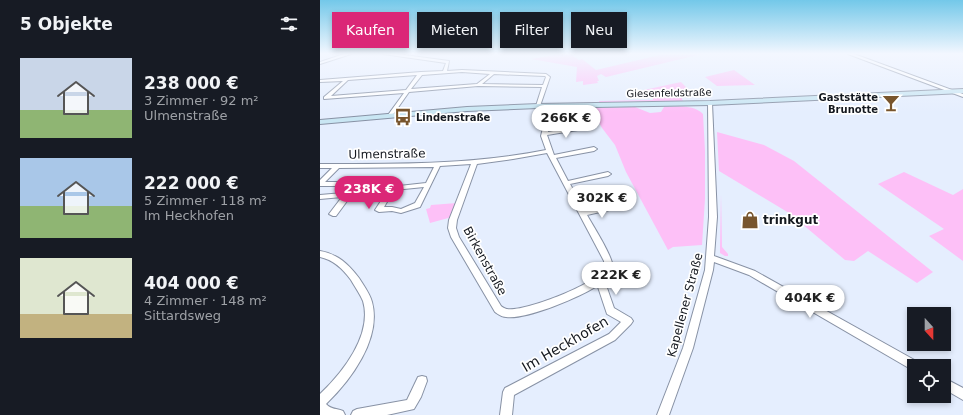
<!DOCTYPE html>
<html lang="de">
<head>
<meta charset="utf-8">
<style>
  body { margin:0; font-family:"DejaVu Sans",sans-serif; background:#242831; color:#f1f3f6; height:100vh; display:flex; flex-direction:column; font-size:15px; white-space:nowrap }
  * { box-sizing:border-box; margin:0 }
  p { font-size:13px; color:#9ea1a6 }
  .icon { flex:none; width:22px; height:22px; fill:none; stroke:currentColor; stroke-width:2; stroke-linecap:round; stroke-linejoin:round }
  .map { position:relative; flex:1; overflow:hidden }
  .sheet { display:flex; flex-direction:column; background:#171b24; width:320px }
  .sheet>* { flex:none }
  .banner { position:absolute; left:12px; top:12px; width:380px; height:36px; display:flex; gap:8px }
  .needle { width:26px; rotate:159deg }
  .tools { position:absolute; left:587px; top:307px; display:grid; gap:8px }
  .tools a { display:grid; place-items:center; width:44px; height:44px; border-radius:0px; background:#171b24; box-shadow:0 2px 6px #0003; font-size:20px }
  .price { position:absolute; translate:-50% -34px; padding:0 9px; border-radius:14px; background:#fff; color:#222; font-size:13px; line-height:26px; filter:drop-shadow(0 1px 2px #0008) }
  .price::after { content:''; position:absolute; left:50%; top:24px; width:12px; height:9px; margin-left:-6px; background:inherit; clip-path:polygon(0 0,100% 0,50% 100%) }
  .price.current { background:#db2777; color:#fff }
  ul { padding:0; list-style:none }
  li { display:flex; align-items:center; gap:12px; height:100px; padding:0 20px }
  li span { display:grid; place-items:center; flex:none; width:112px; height:80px; border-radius:0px; color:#555 }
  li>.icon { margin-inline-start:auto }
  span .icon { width:48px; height:48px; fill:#fffc; stroke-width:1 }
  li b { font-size:17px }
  h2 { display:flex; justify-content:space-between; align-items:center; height:48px; padding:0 20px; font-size:17px }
  .pill { padding:0 14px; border-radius:0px; background:#171b24; box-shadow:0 2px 6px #0003; font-size:14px; line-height:36px }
  .pill.current { background:#db2777; color:#fff }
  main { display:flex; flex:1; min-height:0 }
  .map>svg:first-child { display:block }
  .green { fill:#fdc0f7 }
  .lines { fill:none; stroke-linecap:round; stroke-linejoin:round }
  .street-casing { stroke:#8892a5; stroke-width:2 }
  .secondary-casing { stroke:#8892a5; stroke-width:2 }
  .street { fill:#fff; fill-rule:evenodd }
  .secondary { fill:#c9e6f3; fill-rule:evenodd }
  .labels { text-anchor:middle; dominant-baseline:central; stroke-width:3.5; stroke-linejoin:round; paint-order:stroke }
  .far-street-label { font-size:10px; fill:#14181f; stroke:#fff }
  .far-poi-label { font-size:10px; font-weight:bold; fill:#14181f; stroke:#fff; text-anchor:end }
  .street-label { font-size:12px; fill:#14181f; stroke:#fff }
  .poi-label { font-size:12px; font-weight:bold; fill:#14181f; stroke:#fff; text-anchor:start }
  .near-street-label { font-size:14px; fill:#14181f; stroke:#fff }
</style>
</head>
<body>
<main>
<section class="sheet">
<h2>5 Objekte<svg class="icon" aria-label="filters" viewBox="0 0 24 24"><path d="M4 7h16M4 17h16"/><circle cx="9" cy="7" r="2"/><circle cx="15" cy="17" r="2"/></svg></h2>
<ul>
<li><span style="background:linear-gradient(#c9d6e8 65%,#8fb573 0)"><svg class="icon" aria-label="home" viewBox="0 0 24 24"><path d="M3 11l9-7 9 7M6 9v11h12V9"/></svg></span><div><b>238 000 €</b><p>3 Zimmer · 92 m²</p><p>Ulmenstraße</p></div></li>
<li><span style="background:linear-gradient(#a9c7e8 60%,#8fb573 0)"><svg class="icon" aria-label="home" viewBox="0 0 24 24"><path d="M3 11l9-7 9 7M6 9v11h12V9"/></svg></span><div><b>222 000 €</b><p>5 Zimmer · 118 m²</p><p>Im Heckhofen</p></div></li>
<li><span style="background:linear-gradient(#dfe7d0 70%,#c2b280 0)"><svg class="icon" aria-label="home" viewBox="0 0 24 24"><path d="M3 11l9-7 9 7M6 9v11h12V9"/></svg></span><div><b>404 000 €</b><p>4 Zimmer · 148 m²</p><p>Sittardsweg</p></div></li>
</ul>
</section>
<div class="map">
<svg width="643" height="415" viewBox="0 0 643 415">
  <rect width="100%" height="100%" fill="#e5eefe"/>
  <!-- green -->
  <path class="green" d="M239,54h12l8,6 3,-1 14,11 68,-16h38l-96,23 -5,-3 -4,2 2,5h-2l1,2 -15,2v-4l-7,1 1,-15 -46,-8z
    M414,70l21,15 -38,1 -12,-9z
    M361,82l7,7 -1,1 3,3 -10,2 3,6 -84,1v-1l54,-1 -1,-7 -8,-3z
    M315,107l15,6 11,-1 3,-5c12,0 29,-3 39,7l2,37v48l-3,46 -29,2 -5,3 -42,-78 -11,-27 -13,-17 -11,-20z
    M397,132l47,13 30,16 139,111 -16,11 -49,-32 -14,10 -9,-1 -56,-47 -70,-42z
    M584,172l49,23 10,-6v72l-34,-25 15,-7 -66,-45z
    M401,194l1,53 6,7v2h-3l-5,-3v-6z
    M137,203l-5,14 -22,6 -4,-14 4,-1 1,-3z"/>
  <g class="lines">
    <!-- street casing -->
    <g class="street-casing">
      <path id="street" d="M24,54h7l-31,10v-2z
        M63,54h14l52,7 -2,10 15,-1 84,4 4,3 -10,29 -2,1 -2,-1 6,-19 -64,-1 -69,6 -17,24h-2l-2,-1 16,-22 -80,6v-2l19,-16 -23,1v-2l101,-8 22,-1 3,-8zM142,72l28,2 -13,10 -66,5 11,-14zM174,74l51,2 1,1 -3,8 -61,-1zM97,75l-11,15 -75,6 17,-16z
        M528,54h6l109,40v3z
        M388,102l4,1 5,114 -3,39 41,15 163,91 1,4h-5v5l-165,-96 -35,-13 -1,8 -20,78 -24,67h-12l26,-67 22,-78 4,-53z
        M229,104l4,1 -5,27 36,-7 3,2 -3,2 -37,6 7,20 40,-8 3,2 -3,2 -38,7 12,23 40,-9 3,2 -3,2 -38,8 15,27 31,-7 3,2 -1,2 -31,7c6,11 27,43 26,54 -1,6 -5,9 -9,13l2,3 8,23 17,10 2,3 -2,3 -16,16 -101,55 -2,20h-12l3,-23 2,-4 104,-54 12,-12 -14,-8 -9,-27 -1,-1c-17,11 -71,34 -91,31 -4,0 -8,-3 -11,-5l-44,-75 -3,-9 1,-8 22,-56 -31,2 -20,41 -19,6 -9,-2 -13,1 -4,-2 15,-23 36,-4 8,-16 -95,1 -14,14h29l3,2 -7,9 1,2 -1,2 -14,19h-3l-4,-2 13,-17 -22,2v-4l23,-2 6,-7h-29v-6l12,-12h-12v-4c76,0 151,1 226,-14l-5,-14zM227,153l57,108v9c-11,15 -79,42 -97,39 -1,0 -5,-2 -6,-3l-42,-69 -3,-9 1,-8 20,-56 36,-5zM104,187l-9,16 -14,6 -9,-2h-8l10,-17z
        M0,251c18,3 28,13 39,27 5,8 11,16 13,24 10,37 -22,79 -46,102 6,6 10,4 17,7l2,4h-25v-21c22,-21 53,-59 43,-93 -3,-7 -8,-14 -12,-21 -8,-11 -17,-20 -31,-23z
        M102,376l4,1 1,4 -6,16 -7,12 -27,6h-36l2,-4 4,-2 50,-9 11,-23z
        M624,378l19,10v12l-19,-11z"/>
    </g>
    <!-- secondary casing -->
    <g class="secondary-casing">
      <path id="secondary" d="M643,89v4l-253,12 -172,3 -71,3 -147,13v-4l147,-13 71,-3 172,-3z"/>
    </g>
    <!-- street -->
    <use href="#street" class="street"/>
    <!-- secondary -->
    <use href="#secondary" class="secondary"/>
  </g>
  <!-- sky -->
  <linearGradient id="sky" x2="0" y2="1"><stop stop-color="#73c8e9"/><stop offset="0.48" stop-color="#f3f7ff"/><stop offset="1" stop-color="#f3f7ff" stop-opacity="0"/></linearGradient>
  <rect width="643" height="112" fill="url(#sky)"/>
  <!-- icons -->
  <defs>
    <g id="bar-bare" transform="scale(1.38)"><path d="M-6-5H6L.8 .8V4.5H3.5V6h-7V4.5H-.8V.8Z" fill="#78552d" stroke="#fff" stroke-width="2.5" paint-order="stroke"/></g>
    <g id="bus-bare" transform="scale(1.38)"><path d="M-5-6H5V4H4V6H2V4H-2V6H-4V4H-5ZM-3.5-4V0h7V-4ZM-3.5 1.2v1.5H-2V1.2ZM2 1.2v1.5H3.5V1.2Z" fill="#78552d" stroke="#fff" stroke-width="2.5" paint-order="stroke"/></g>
    <g id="shop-bare" transform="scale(1.38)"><path d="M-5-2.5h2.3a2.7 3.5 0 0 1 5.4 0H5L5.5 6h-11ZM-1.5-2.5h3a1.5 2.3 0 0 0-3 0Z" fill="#78552d" stroke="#fff" stroke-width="2.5" paint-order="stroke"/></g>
  </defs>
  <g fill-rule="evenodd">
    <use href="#bar-bare" x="571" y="103"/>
    <use href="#bus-bare" x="83" y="117"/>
    <use href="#shop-bare" x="430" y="220"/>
  </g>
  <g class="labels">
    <!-- far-street labels -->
    <g class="far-street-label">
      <text transform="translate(349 93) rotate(-1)">Giesenfeldstraße</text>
    </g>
    <!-- far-poi labels -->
    <g class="far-poi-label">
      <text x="558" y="97">Gaststätte<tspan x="558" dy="12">Brunotte</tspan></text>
      <text x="96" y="117" text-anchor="start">Lindenstraße</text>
    </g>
    <!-- street labels -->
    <g class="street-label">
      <text transform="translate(67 154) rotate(-1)">Ulmenstraße</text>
      <text transform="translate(165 261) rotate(61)">Birkenstraße</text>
      <text transform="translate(365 305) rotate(-75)">Kapellener Straße</text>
    </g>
    <!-- poi labels -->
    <g class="poi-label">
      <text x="443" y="220">trinkgut</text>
    </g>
    <!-- near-street labels -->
    <g class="near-street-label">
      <text transform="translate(245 344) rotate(-30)">Im Heckhofen</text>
    </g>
  </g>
</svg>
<div class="tools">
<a><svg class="needle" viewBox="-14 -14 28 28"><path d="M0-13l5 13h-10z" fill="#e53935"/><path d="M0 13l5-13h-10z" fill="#9ea1a6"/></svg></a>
<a><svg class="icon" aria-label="locate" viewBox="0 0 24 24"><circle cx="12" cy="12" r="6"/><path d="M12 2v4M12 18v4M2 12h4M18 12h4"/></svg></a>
</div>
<b class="price" style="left:246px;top:139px">266K €</b>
<b class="price current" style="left:49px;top:210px">238K €</b>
<b class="price" style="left:282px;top:219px">302K €</b>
<b class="price" style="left:296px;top:296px">222K €</b>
<b class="price" style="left:490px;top:319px">404K €</b>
<div class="banner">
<a class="pill current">Kaufen</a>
<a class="pill">Mieten</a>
<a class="pill">Filter</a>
<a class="pill">Neu</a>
</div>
</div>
</main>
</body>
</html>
